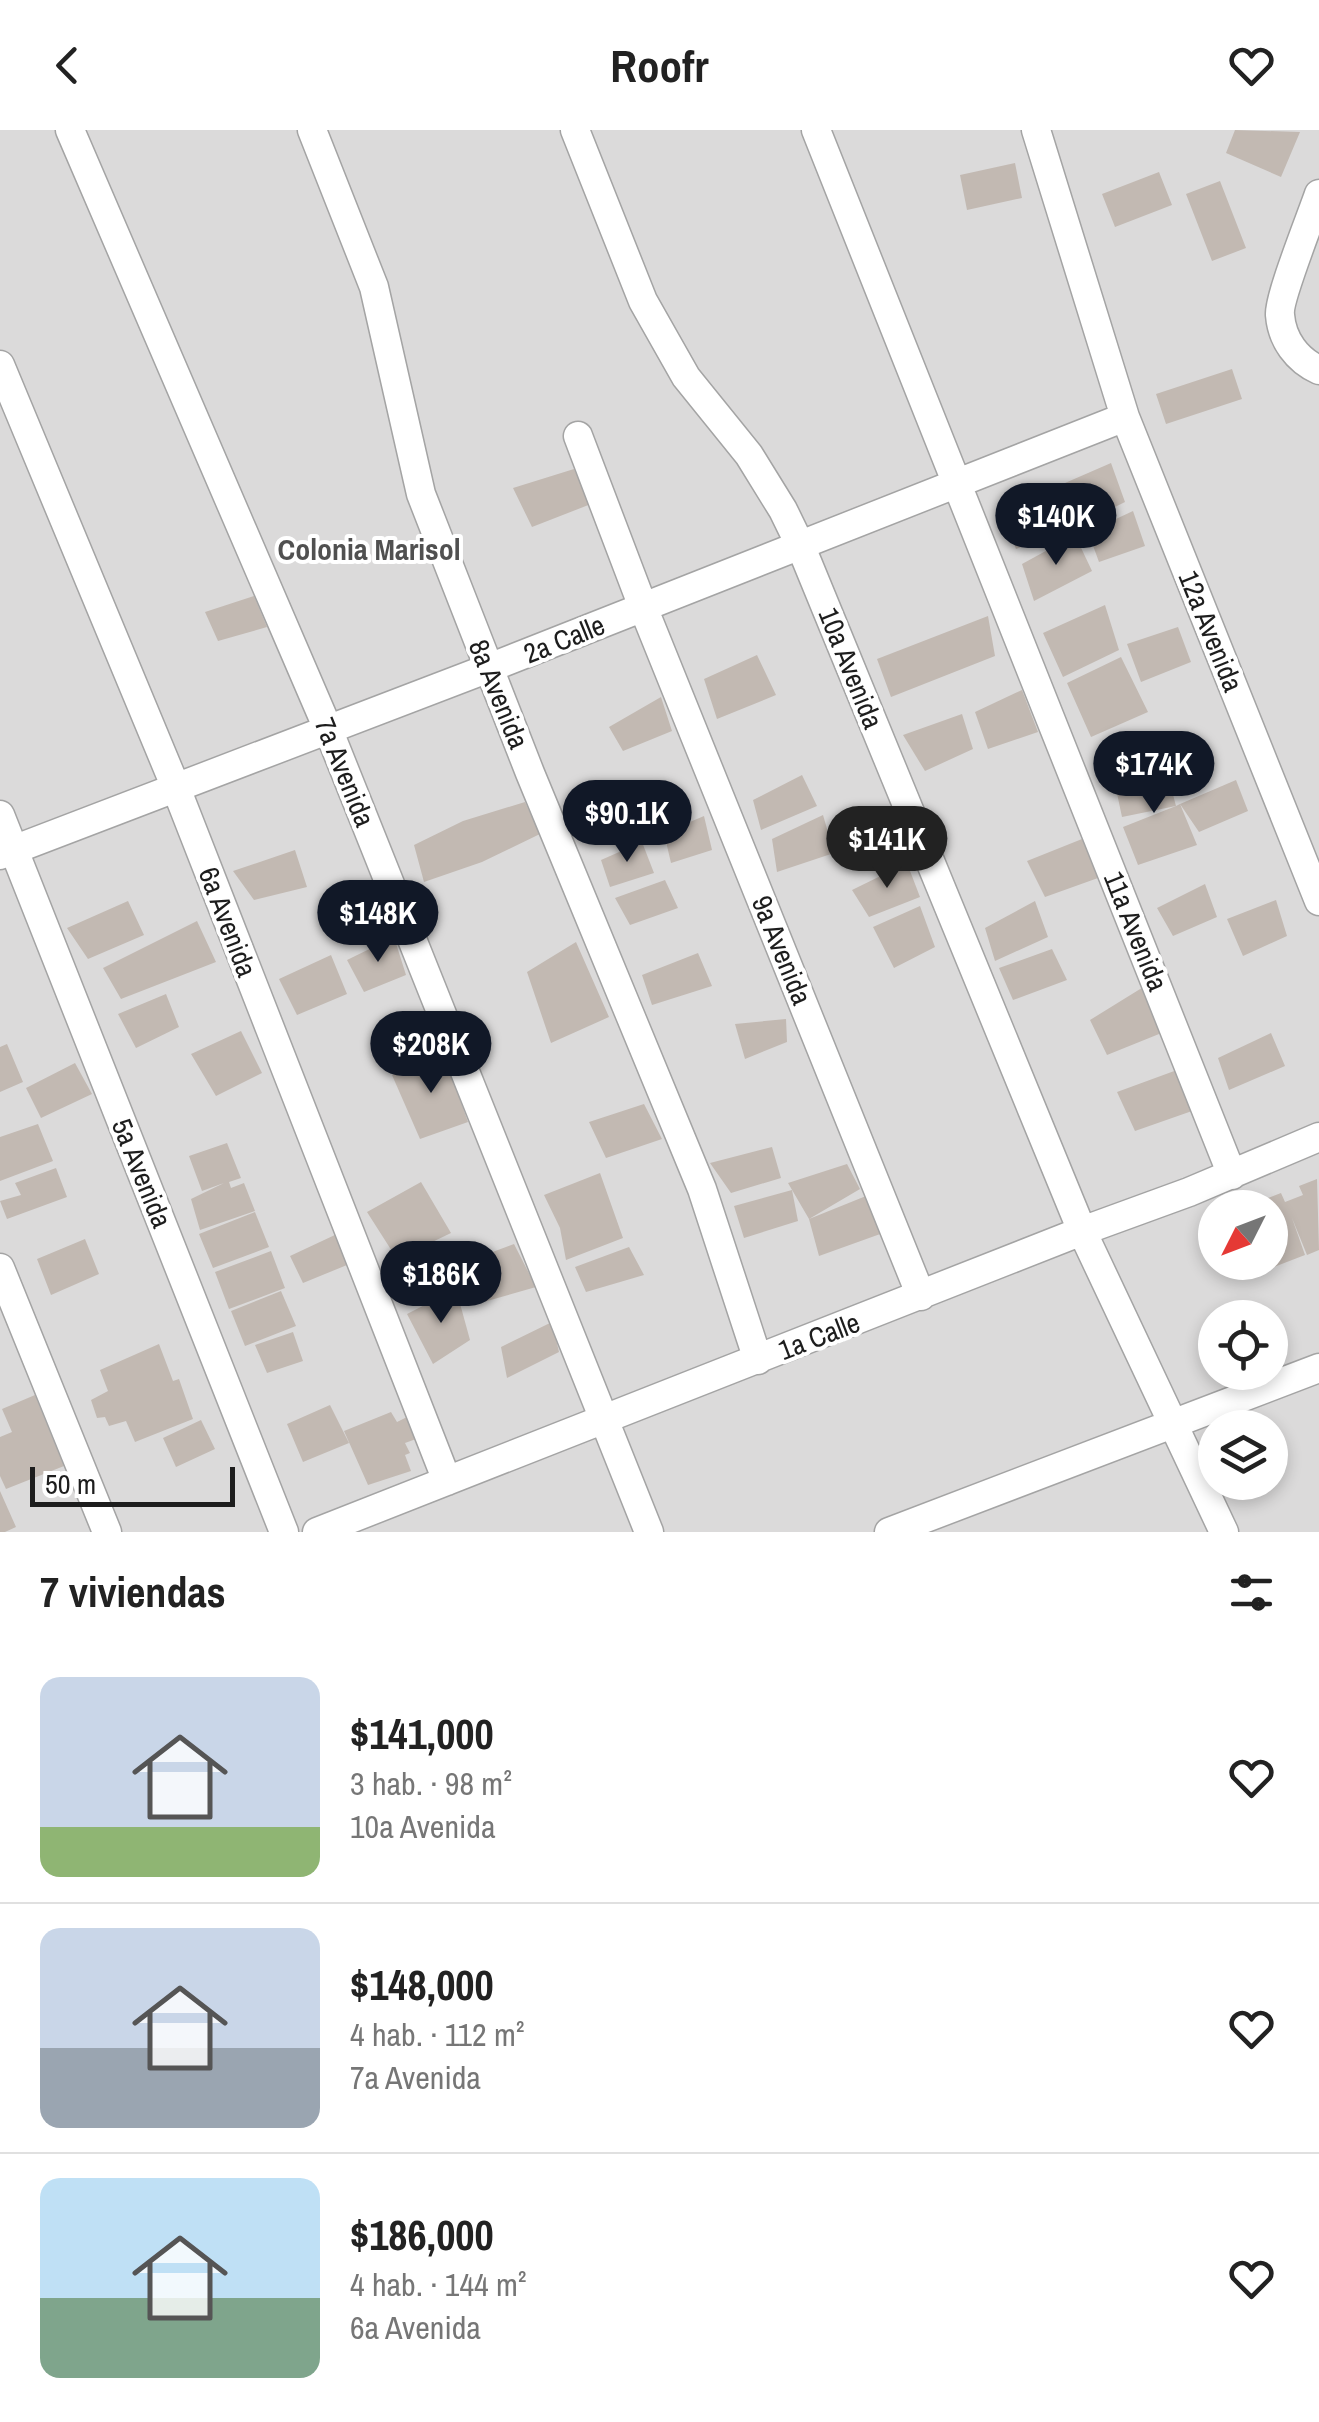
<!DOCTYPE html>
<html lang="es">
<head>
<meta charset="utf-8">
<style>
  body { margin:0; font-family:"Archivo Narrow",sans-serif; background:#f2f2f2; color:#222; height:100vh; display:flex; flex-direction:column; font-size:38px; white-space:nowrap }
  * { box-sizing:border-box; margin:0 }
  p { font-size:32px; color:#767676 }
  .icon { flex:none; width:55px; height:55px; fill:none; stroke:currentColor; stroke-width:2; stroke-linecap:round; stroke-linejoin:round }
  .map { position:relative; height:1402px; overflow:hidden }
  .side { display:flex; flex-direction:column; background:#fff; flex:1 }
  .side>* { flex:none }
  .needle { width:65px; rotate:228deg }
  .buttons { position:absolute; left:1198px; top:1060px; display:grid; gap:20px }
  .buttons a { display:grid; place-items:center; width:90px; height:90px; border-radius:50%; background:#fff; box-shadow:0 5px 15px #0003; font-size:50px }
  .scale { position:absolute; left:30px; bottom:25px; width:205px; box-sizing:border-box; padding-left:10px; border:5px solid #1d1d1d; border-top:0; font-size:28px; line-height:35px; white-space:nowrap; color:#1d1d1d; -webkit-text-stroke:8px #fff; paint-order:stroke }
  .price { position:absolute; translate:-50% -85px; padding:0 22px; border-radius:35px; background:#111827; color:#fff; font-size:32px; line-height:65px; filter:drop-shadow(0 2px 5px #0008) }
  .price::after { content:''; position:absolute; left:50%; top:60px; width:30px; height:22px; margin-left:-15px; background:inherit; clip-path:polygon(0 0,100% 0,50% 100%) }
  .price.on { background:#222; color:#fff }
  ul { padding:0; list-style:none }
  li { display:flex; align-items:center; gap:30px; height:250px; padding:0 40px }
  li+li { border-top:2px solid #e0e0e0 }
  li span { display:grid; place-items:center; flex:none; width:280px; height:200px; border-radius:20px; color:#555 }
  li>.icon { margin-inline-start:auto }
  span .icon { width:120px; height:120px; fill:#fffc; stroke-width:1 }
  li b { font-size:42px }
  h2 { display:flex; justify-content:space-between; align-items:center; height:120px; padding:0 40px; font-size:42px }
  header { display:flex; justify-content:space-between; align-items:center; height:130px; padding:0 40px; background:#fff; font-size:45px; font-weight:700 }
  .map>svg:first-child { display:block }
  .residential { fill:#dbdada; fill-rule:evenodd }
  .building { fill:#c2b9b2 }
  .lines { fill:none; stroke-linecap:round; stroke-linejoin:round }
  .minor-casing { stroke:#a4a4a4; stroke-width:31 }
  .minor { stroke:#fff; stroke-width:28 }
  .labels { text-anchor:middle; dominant-baseline:central; stroke-width:8; stroke-linejoin:round; paint-order:stroke }
  .street-label { font-size:28px; fill:#1d1d1d; stroke:#fff }
  .neighbourhood-label { font-size:30px; font-weight:bold; fill:#505050; stroke:#fff }
</style>
</head>
<body>
<header><svg class="icon" aria-label="back" viewBox="0 0 24 24"><path d="M15 5l-7 7 7 7"/></svg>Roofr<svg class="icon" aria-label="heart" viewBox="0 0 24 24"><path d="M12 20l-8-8c-3-5 5-10 8-4 3-6 11-1 8 4z"/></svg></header>
<div class="map">
<svg width="1319" height="1402" viewBox="0 0 1319 1402">
  <rect width="100%" height="100%" fill="#eeeae3"/>
  <!-- residential -->
  <path class="residential" d="M0,0h1319v1402h-1319zM1215,1078h55v54h-55zM1215,1188h55v54h-55zM1215,1298h55v54h-55z"/>
  <!-- building -->
  <path class="building" d="M1235,0l65,2 -19,45 -55,-24z
    M1015,33l7,35 -55,12 -7,-35z
    M1159,42l13,33 -57,22 -13,-33z
    M1220,51l26,67 -34,13 -26,-67z
    M1232,239l10,30 -76,25 -10,-30z
    M1111,333l14,39 -38,19 -22,-38z
    M574,339l17,35 -59,23 -19,-39z
    M1055,353l21,44 -60,22 -17,-43z
    M1133,381l12,35 -46,16 -11,-30z
    M1075,405l17,36 -58,30 -12,-37z
    M254,466l13,31 -49,14 -13,-29z
    M1105,475l14,45 -56,27 -20,-44z
    M988,486l7,40 -104,41 -14,-38z
    M1178,497l13,35 -50,20 -14,-38z
    M757,525l19,40 -59,24 -13,-40z
    M1121,527l27,55 -57,25 -24,-54z
    M1022,560l16,42 -50,17 -13,-37z
    M661,567l11,34 -49,20 -14,-24z
    M962,584l11,35 -48,22 -22,-36z
    M1165,634l11,42 4,-2 17,41 -59,20 -15,-38 53,-21 -54,11 -7,-33z
    M802,645l15,31 -56,24 -8,-30z
    M1236,650l12,31 -49,21 -19,-28z
    M525,672l15,32 -58,28 -58,20 -10,-37 49,-24z
    M823,685l11,38 -57,19 -5,-33z
    M704,686l8,34 -41,13 -7,-30z
    M1082,709l16,39 -53,19 -18,-36z
    M642,712l12,31 -44,14 -9,-27z
    M295,720l12,37 -53,13 -21,-29z
    M907,733l13,34 -51,20 -17,-27z
    M665,750l13,28 -48,17 -15,-27z
    M1205,754l12,33 -44,19 -16,-28z
    M1276,770l11,36 -44,20 -16,-37z
    M128,771l16,34 -56,24 -21,-31z
    M1035,771l13,36 -53,24 -10,-33z
    M920,776l15,41 -41,21 -21,-41z
    M197,791l19,41 -95,37 -18,-31z
    M394,807l12,38 -42,17 -17,-32z
    M576,812l33,75 -58,26 -24,-71z
    M1052,819l15,31 -54,20 -14,-32z
    M698,823l14,33 -60,19 -10,-30z
    M331,825l16,39 -50,21 -18,-36z
    M1145,856l19,46 -57,23 -17,-35z
    M166,864l13,33 -43,21 -18,-34z
    M786,889l1,23 -42,17 -10,-35z
    M241,901l21,42 -46,23 -25,-42z
    M1271,903l14,33 -56,24 -11,-32z
    M7,914l16,38 -23,10v-45z
    M443,921l25,71 -48,17 -28,-64z
    M75,933l17,31 -51,24 -15,-30z
    M1177,940l15,41 -57,20 -18,-39z
    M644,974l18,35 -56,19 -17,-36z
    M38,994l15,37 -53,20v-44z
    M227,1013l14,35 -12,4 2,6 13,-5 11,28 -55,19 -9,-31 33,-16 -22,8 -13,-35z
    M772,1017l9,31 -50,15 -21,-30z
    M847,1034l13,25 -51,30 -21,-36z
    M56,1038l11,29 -60,22 -7,-18 21,-6 -6,-12z
    M600,1043l23,65 -57,22 -6,-32 -16,-33z
    M1317,1049l2,71 -12,5 -15,-37 13,37 -36,14 1,-61 -26,-1 37,-14 4,9 18,-7 -4,-9z
    M421,1052l30,51 -54,26 -30,-47z
    M792,1060l6,31 -54,17 -10,-32z
    M866,1066l17,37 -64,23 -10,-37z
    M255,1082l14,35 -56,21 -14,-34z
    M337,1104l10,31 -44,18 -13,-27z
    M85,1109l14,35 -48,21 -14,-36z
    M514,1114l22,43 -56,16 -17,-40z
    M629,1117l15,28 -58,17 -11,-25z
    M271,1121l14,37 -56,21 -14,-37z
    M1225,1132h32v1l-27,11z
    M456,1159l14,51 -37,24 -26,-50z
    M281,1161l15,35 -51,20 -14,-35z
    M552,1192l7,30 -52,26 -6,-31z
    M293,1202l10,29 -36,12 -12,-28z
    M159,1214l14,37 6,-2 14,40 -58,23 -9,-21 -17,5 -4,-9 -8,1 -6,-18 17,-9 -8,-21z
    M35,1265l29,71 -58,23 -6,-13v-39l12,-5 -10,-23z
    M330,1275l19,38 -46,19 -16,-38z
    M391,1282l6,10 10,-5 9,22 -11,4 5,10 -5,2 6,16 -43,14 -24,-54z
    M201,1290l14,29 -39,18 -13,-29z
    M0,1361l16,36 -11,5h-5z"/>
  <g class="lines">
    <!-- minor casing -->
    <g class="minor-casing">
      <path id="minor" d="M70,0l258,599 321,803
        M312,0l62,157 47,207 109,279 172,416 56,171
        M575,0l68,171 43,76 63,78 34,55 18,37 281,684 142,301
        M816,0l416,1045
        M1036,0l89,287 194,484
        M1319,64c-7,21 -41,105 -39,121 2,25 17,45 39,55
        M0,235l176,423 271,693
        M578,306l65,171 278,689
        M0,685l284,717
        M0,725l489,-187 636,-251
        M0,1138l107,264
        M317,1402l765,-301 107,-39 130,-55
        M889,1402l430,-164"/>
    </g>
    <!-- minor -->
    <use href="#minor" class="minor"/>
  </g>
  <g class="labels">
    <!-- street labels -->
    <g class="street-label">
      <text transform="translate(1211 501) rotate(68)">12a Avenida</text>
      <text transform="translate(564 509) rotate(-22)">2a Calle</text>
      <text transform="translate(851 538) rotate(68)">10a Avenida</text>
      <text transform="translate(499 564) rotate(68)">8a Avenida</text>
      <text transform="translate(345 642) rotate(68)">7a Avenida</text>
      <text transform="translate(228 792) rotate(69)">6a Avenida</text>
      <text transform="translate(1136 801) rotate(68)">11a Avenida</text>
      <text transform="translate(782 820) rotate(68)">9a Avenida</text>
      <text transform="translate(142 1043) rotate(68)">5a Avenida</text>
      <text transform="translate(819 1206) rotate(-21)">1a Calle</text>
    </g>
    <!-- neighbourhood labels -->
    <g class="neighbourhood-label">
      <text x="369" y="419">Colonia Marisol</text>
    </g>
  </g>
</svg>
<div class="buttons">
<a><svg class="needle" viewBox="-14 -14 28 28"><path d="M0-13l5 13h-10z" fill="#e53935"/><path d="M0 13l5-13h-10z" fill="#767676"/></svg></a>
<a><svg class="icon" aria-label="locate" viewBox="0 0 24 24"><circle cx="12" cy="12" r="6"/><path d="M12 2v4M12 18v4M2 12h4M18 12h4"/></svg></a>
<a><svg class="icon" aria-label="layers" viewBox="0 0 24 24"><path d="M12 4l9 5-9 5-9-5zM3 14l9 5 9-5"/></svg></a>
</div>
<div class="scale">50 m</div>
<b class="price" style="left:1056px;top:438px">$140K</b>
<b class="price" style="left:1154px;top:686px">$174K</b>
<b class="price" style="left:627px;top:735px">$90.1K</b>
<b class="price on" style="left:887px;top:761px">$141K</b>
<b class="price" style="left:378px;top:835px">$148K</b>
<b class="price" style="left:431px;top:966px">$208K</b>
<b class="price" style="left:441px;top:1196px">$186K</b>
</div>
<section class="side">
<h2>7 viviendas<svg class="icon" aria-label="filters" viewBox="0 0 24 24"><path d="M4 7h16M4 17h16"/><circle cx="9" cy="7" r="2"/><circle cx="15" cy="17" r="2"/></svg></h2>
<ul>
<li><span style="background:linear-gradient(#c9d6e8 75%,#8fb573 0)"><svg class="icon" aria-label="home" viewBox="0 0 24 24"><path d="M3 11l9-7 9 7M6 9v11h12V9"/></svg></span><div><b>$141,000</b><p>3 hab. · 98 m²</p><p>10a Avenida</p></div><svg class="icon" aria-label="heart" viewBox="0 0 24 24"><path d="M12 20l-8-8c-3-5 5-10 8-4 3-6 11-1 8 4z"/></svg></li>
<li><span style="background:linear-gradient(#c9d6e8 60%,#9aa5b1 0)"><svg class="icon" aria-label="home" viewBox="0 0 24 24"><path d="M3 11l9-7 9 7M6 9v11h12V9"/></svg></span><div><b>$148,000</b><p>4 hab. · 112 m²</p><p>7a Avenida</p></div><svg class="icon" aria-label="heart" viewBox="0 0 24 24"><path d="M12 20l-8-8c-3-5 5-10 8-4 3-6 11-1 8 4z"/></svg></li>
<li><span style="background:linear-gradient(#bfe0f5 60%,#7fa58c 0)"><svg class="icon" aria-label="home" viewBox="0 0 24 24"><path d="M3 11l9-7 9 7M6 9v11h12V9"/></svg></span><div><b>$186,000</b><p>4 hab. · 144 m²</p><p>6a Avenida</p></div><svg class="icon" aria-label="heart" viewBox="0 0 24 24"><path d="M12 20l-8-8c-3-5 5-10 8-4 3-6 11-1 8 4z"/></svg></li>
</ul>
</section>
</body>
</html>
